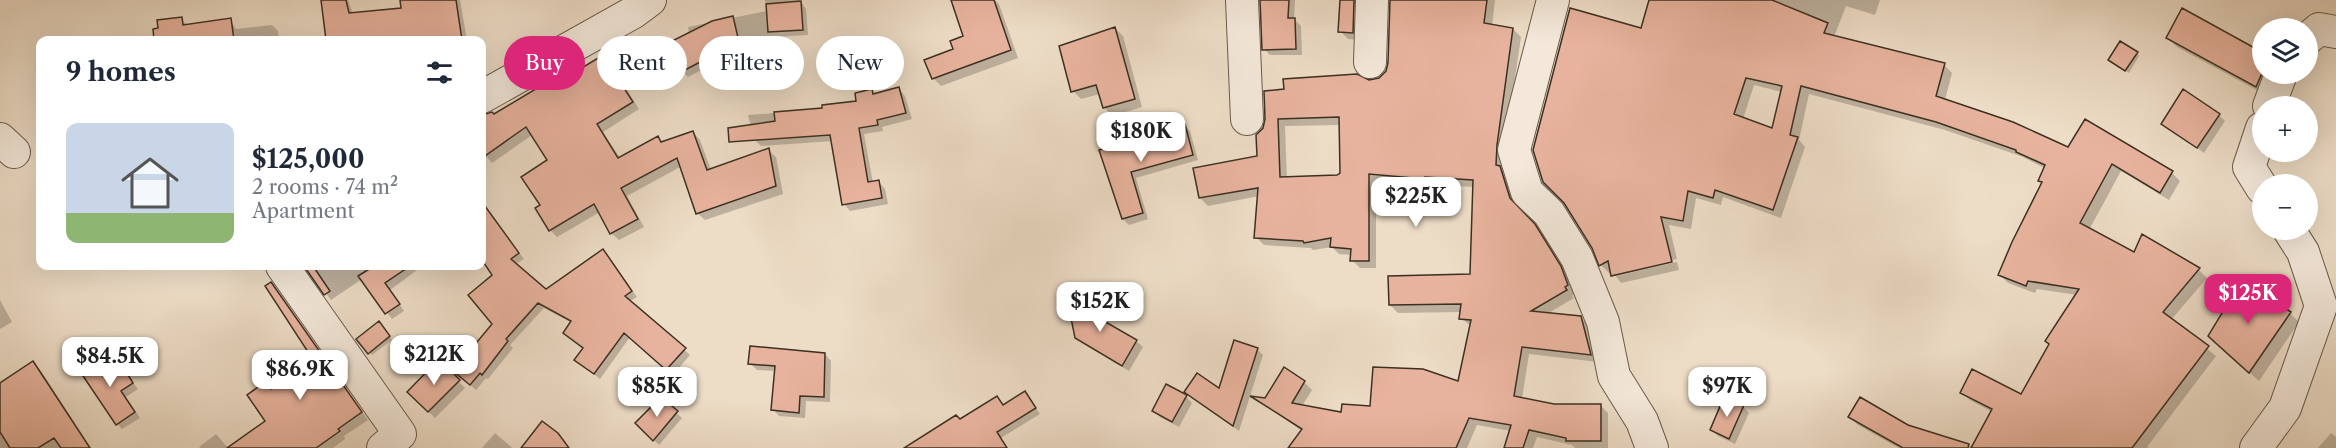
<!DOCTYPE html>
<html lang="en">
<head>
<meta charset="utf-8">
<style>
  body { margin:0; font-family:"Libre Caslon Text",serif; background:#f2f2f3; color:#1f2937; height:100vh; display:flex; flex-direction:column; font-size:22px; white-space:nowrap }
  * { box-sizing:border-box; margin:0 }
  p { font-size:20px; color:#747a83 }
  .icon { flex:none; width:33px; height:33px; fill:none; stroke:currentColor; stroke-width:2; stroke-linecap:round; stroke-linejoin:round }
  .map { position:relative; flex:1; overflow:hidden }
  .panel { position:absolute; left:36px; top:36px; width:450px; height:234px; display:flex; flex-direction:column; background:#fff; border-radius:12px; box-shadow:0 6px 24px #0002 }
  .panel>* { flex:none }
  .banner { position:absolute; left:504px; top:36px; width:570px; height:54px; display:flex; gap:12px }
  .fabs { position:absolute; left:2252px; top:18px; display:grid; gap:12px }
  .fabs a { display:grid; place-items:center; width:66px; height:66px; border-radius:50%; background:#fff; box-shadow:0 6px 24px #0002; font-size:30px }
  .price { position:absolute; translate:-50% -51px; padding:0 14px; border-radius:12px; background:#fff; color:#222; font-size:20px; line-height:39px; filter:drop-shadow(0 2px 3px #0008) }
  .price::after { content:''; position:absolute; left:50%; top:36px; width:18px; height:14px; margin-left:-9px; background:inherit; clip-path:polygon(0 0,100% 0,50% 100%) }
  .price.selected { background:#db2777; color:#fff }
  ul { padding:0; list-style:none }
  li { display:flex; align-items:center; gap:18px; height:150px; padding:0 30px }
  li span { display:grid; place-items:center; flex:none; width:168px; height:120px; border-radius:12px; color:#555 }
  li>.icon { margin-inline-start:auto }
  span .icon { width:72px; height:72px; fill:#fffc; stroke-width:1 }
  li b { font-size:26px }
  h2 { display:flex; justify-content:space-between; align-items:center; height:72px; padding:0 30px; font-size:26px }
  .chip { padding:0 21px; border-radius:27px; background:#fff; box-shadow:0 6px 24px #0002; font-size:21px; line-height:54px }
  .chip.selected { background:#db2777; color:#fff }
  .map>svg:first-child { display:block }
  .shadow { fill:#0003; fill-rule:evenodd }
  .building { fill:#e8b39e; stroke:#3c3022; stroke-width:1.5; fill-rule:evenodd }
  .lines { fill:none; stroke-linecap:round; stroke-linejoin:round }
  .minor-casing { stroke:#685b4b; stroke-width:34 }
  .minor { stroke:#f3e8da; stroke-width:32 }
</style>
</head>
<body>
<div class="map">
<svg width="2336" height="448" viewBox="0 0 2336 448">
  <rect width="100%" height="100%" fill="#eddcc6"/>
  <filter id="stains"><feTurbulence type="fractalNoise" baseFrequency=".00333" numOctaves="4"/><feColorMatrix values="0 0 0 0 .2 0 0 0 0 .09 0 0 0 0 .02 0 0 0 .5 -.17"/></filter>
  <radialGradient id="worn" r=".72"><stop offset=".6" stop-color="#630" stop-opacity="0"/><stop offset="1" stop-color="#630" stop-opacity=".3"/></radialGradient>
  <!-- shadow -->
  <path class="shadow" d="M323,0h25l5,14 49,-4 17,-10h41l7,40h-140z
    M765,0h35l6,9 2,26 -66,4 2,9 -56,29 -6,-6 7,-37 -1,-7 79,-16z
    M981,0h14l4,4 19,54 -77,28 -8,-8 32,-41z
    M1262,0h33l-1,19 7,7 1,29h-32l-6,-6z
    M1341,0h23l-4,40 -12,-1 -8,-8z
    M1391,0h104l-3,26 21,3 8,8 -17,117 -1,17 4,4 10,32 26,27 25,42 7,17 -3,3 2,2 -27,16 34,4 8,8 9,36 -69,-8 -7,45 32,7 46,-1 8,8v35h-33l-3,-3 -35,-8 -4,11h-28l6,-17 -34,-6 -10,23h-178l13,-17 -47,-33 11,2 38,-18 8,8 -10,16 41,8 116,-31 12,-57 -10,-8v-6l-63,1 -8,-8 81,-29 3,-89 -41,-2v2l-57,-6v87h-16l-8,-8v-5l-13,-1 -7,-7 -19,3 -2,-2 -47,-3 -8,-8 3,-41 -51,10 -8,-8 59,-41 7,-38 114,-40 7,-7 2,-9zM1341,125v49l-3,3 -51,2 -2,-53z
    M1651,0h229l-5,15 -29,-9 -12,31 110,28 8,8 -7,27 123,49 17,-28 87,52 8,8 -11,19 -48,-29 -32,59 45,24 9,-18 56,34 8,8 -36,42 45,36 -69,91 2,1h-250l-41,-23 -8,-8 58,9 65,21 19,-35 -22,-12 -8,-8 59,4 56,-101 -40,-6 -2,4 -27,-10 -8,-8 43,-92 -3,-3 6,-11 -23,-12 -78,-27 -136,-36 -10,46 6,7 -24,71 -58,-21 -2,8 -25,-7 -5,31 -22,-4 8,34 -61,14v3l61,-14 2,8 -58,13 -9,-12 -3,2 -8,-8 41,-236zM1754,85l28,7 -9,38 -30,-11z
    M181,19l6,6 43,-5 6,9 36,-4 6,6 1,9h-118l-2,-18z
    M1115,28l8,8 19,71 -30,9 -8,-9 -4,-13 -19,5 -8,-8z
    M2168,38l94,15v21h14l-10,21 -89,-48z
    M2137,53l2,3 -10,17 -16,-10z
    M603,57l7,7 29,45 -36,23 17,26 38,-20 5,5 30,-11 7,8 11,30 57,-20 8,7 7,37 -78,26 -8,-7 -15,-47 -55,30 17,31 -25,13 -8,-7 -11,-21 -43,25 -7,-7 -8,-24 7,-45 -17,-26 -40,28 -10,-11v-36l10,-2 2,2 74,-37z
    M899,89l6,7 7,23 -30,8 1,4 -19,3 9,49 6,-1 6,7 3,15 -38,7 -6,-7 -11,-63 -72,5 -7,-7 -6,-24 76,-6 34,-7 13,-11 5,4z
    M2219,115l6,6 -21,32 -41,-30z
    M1184,125l6,6 8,29 -62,18 12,41 -19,6 -6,-6 -22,-68z
    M38,175h2v17z
    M482,204l42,55 -8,5 30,27 57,-40 34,46 -7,4 60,54 -17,20 -43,-38 -30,42 -24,-19 8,-12 -19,-15 7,-10 -28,-15 -34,37 3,3 -25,31 -2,-1 -10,12 -15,-14 33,-52v-49l-12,-18v-5l7,-5 -7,-10z
    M82,266h21v2l-16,2z
    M315,266h99l3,4 -27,20 14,21 -12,8 -30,-40 -31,21 -23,-30z
    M271,284l97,136 -24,16 1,3 -12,9h-104l38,-27 4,-31 44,-32z
    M0,300l12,22 -12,7z
    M1086,300l6,6 4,11 40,24 7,6 -14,24 -45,-27 -7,-7z
    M2290,313l9,9 -40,59 -40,-36z
    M382,326l10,14 -20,15 -14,-15z
    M1257,349l6,6 -24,76 -53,-39 34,-2z
    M825,354l6,7 -1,41 -24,-1 -1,17 -26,-2 -6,-7 3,-38 -19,-1 -7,-7z
    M99,359l10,13 11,-7 18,24 -12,8 14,21 -18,11 -5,-5z
    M439,362l26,26 -30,30 -26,-26z
    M33,363l8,8 50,77h-91v-64z
    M1025,393l15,21 -39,24 7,10h-96l85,-50 7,8z
    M1186,396l6,7 -13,24 -19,-10 -6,-7z
    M661,399l21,19 -23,27 -22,-22z
    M1743,407l6,6 -14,31 -17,-8 -6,-6z
    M495,433l15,13 2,2h-30z
    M2331,433l5,4v11h-18z
    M216,434l12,14h-28l-1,-1z"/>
  <!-- building -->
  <path class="building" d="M321,0h25l3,13 52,-5 -1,-8h56l6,40h-136z
    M951,0h43l17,50 -79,29 -8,-19 29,-11 -3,-8 13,-5z
    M1260,0h29l-1,18h7l1,31 -34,1z
    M1340,0h14l-1,33 -15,-1z
    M1390,0h97l-3,23 29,5 -16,117 -1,20 4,1 10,32 25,26 26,42 7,19 -3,2 2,3 -36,21 50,5 10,39 -69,-8 -8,49 40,8h47v37h-35v-3l-37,-8 -6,18h-19l7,-23 -42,-7 -13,30h-168l14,-19 -52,-33 15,2 19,-31 21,14 -13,22 49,9 1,-8 28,2 3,-39 50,2 35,12 13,-61 -12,-1 2,-15 -72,1 -1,-29 82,-2 3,-94 -48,-3v2l-56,-5v87h-19l1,-12 -21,-2 1,-9 -27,5 -1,-2 -49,-3 4,-50 -59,10 -6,-30 64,-12 -1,-21 7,-7 2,-9 -1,-28 20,-2 -1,-10 74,-5 12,6 10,-2 7,-7 2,-8zM1339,117l1,56 -3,2 -57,2 -2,-58z
    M1649,0h123l56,23 -4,10 121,30 -9,33 77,26 55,25 17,-28 88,52 -13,22 -48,-29 -32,59 54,29 8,-18 58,34 -37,44 46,34 -77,102h-161l21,-39 -32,-16 12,-24 49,25 28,-50 -4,-3 34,-52 -51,-8 -2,5 -28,-11 14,-33 30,-60 -4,-1 7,-16 -29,-13v-2l-80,-28 -135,-36 -11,49 8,2 -25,73 -58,-20 -2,8 -25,-7 -5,30 -22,-4 11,45 -61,14 -3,-15 -9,5 -7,-18 -28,-45 -21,-21 -10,-32 37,-142 71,20zM1746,78l36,8 -10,42 -38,-14z
    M801,1l2,29 -35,2 -2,-28z
    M2182,8l80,44v21l-6,14 -90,-49z
    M733,16l6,26 -58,30 -15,-28 46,-23z
    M182,17l1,8 48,-7 3,22h-80l-1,-11 5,-1 -1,-8z
    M1115,27l20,72 -32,9 -7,-23 -25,7 -12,-46z
    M2120,41l18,11 -13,19 -17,-11z
    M603,55l30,47 -36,22 21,34 40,-22 3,6 32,-11 14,39 62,-22 7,38 -80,28 -19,-56 -56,30 17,31 -28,15 -16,-30 -45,27 -14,-23 5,-3 -19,-28 26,-17 -21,-33 -44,31v-43l10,-3 2,2 70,-42 3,5z
    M899,87l7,26 -29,7 1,5 -19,3 9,54 11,-2 3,18 -40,7 -12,-70 -101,7 -1,-14 47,-7 -1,-9 48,-4v-3l34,-4 -1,-8 17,-4 1,5z
    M2183,89l37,25 -23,34 -36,-24z
    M1185,124l8,31 -62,17 12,41 -21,6 -23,-69z
    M482,202l37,51 -8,6 35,30 57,-40 29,42 -7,5 61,52 -20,22 -42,-37 -30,41 -20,-14 9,-12 -20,-15 8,-12 -33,-18 -32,36 2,2 -26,34 -2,-2 -10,12 -17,-14 39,-47 -24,-29 24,-20 -10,-15z
    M313,266l17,25 -6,4 -18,-26z
    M374,266h36l-25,17 15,21 -15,10 -27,-38z
    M2242,280l49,32 -42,61 -41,-37z
    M271,282l91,130 -24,17 2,2 -24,17h-89l38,-27 -18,-26 18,-13 6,7 41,-31 -47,-72z
    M1086,298l4,15 47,27 -15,26 -47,-28 -7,-35z
    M379,321l11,15 -22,18 -12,-15z
    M1234,340l24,8 -25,78 -49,-34 13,-19 22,15z
    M750,346l75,7 -1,44 -24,-1 -1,17 -28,-3 4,-44 -27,-2z
    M99,357l9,14 13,-8 12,20 -12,8 14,21 -19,13 -37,-55z
    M439,359l21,21 -32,32 -21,-20z
    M33,361l57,87h-29l-7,-10 -16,10h-28l-10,-16v-49z
    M1166,384l21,11 -15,27 -20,-11z
    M1025,391l11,17 -39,24 10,16h-103l52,-33 4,4 37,-23 6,9z
    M661,397l17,14 -25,30 -18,-18z
    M1724,397l20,8 -15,34 -19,-9z
    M1860,397l48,28 61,19 -1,4h-65l-55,-31z
    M542,421l16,12 11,15h-48z"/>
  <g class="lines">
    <!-- minor casing -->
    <g class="minor-casing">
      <path id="minor" d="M1242,0l5,119
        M1553,0l-39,150 13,42 22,21 28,45 26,64 11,54 28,45 10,27
        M2307,39l12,-10 17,3
        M1370,62l2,-62
        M482,97l152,-85 16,-12
        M2269,106l12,-32
        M2262,128l-13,39 13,21
        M0,139l14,13
        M282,266l118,168 -17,14
        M2256,448l29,-40 36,-102 -18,-54 -14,-22"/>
    </g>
    <!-- minor -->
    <use href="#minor" class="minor"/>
  </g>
  <rect width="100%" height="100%" filter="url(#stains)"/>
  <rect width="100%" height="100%" fill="url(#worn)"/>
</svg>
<div class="fabs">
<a><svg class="icon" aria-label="layers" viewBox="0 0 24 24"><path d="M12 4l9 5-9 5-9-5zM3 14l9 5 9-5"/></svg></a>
<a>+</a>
<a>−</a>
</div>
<b class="price" style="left:1141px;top:163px">$180K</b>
<b class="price" style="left:1416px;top:228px">$225K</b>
<b class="price selected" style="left:2248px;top:325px">$125K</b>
<b class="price" style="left:1100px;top:333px">$152K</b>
<b class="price" style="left:434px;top:386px">$212K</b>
<b class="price" style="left:110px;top:388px">$84.5K</b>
<b class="price" style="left:300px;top:401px">$86.9K</b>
<b class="price" style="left:657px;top:418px">$85K</b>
<b class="price" style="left:1727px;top:418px">$97K</b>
<div class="banner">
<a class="chip selected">Buy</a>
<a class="chip">Rent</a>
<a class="chip">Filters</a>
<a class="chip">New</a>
</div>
<section class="panel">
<h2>9 homes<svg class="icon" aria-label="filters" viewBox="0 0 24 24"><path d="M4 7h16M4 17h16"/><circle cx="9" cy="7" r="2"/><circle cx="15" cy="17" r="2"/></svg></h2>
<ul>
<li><span style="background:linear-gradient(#c9d6e8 75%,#8fb573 0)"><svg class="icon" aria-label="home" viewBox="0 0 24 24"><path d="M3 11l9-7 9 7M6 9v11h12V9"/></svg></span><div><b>$125,000</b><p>2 rooms · 74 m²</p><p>Apartment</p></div></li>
</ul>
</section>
</div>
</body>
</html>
